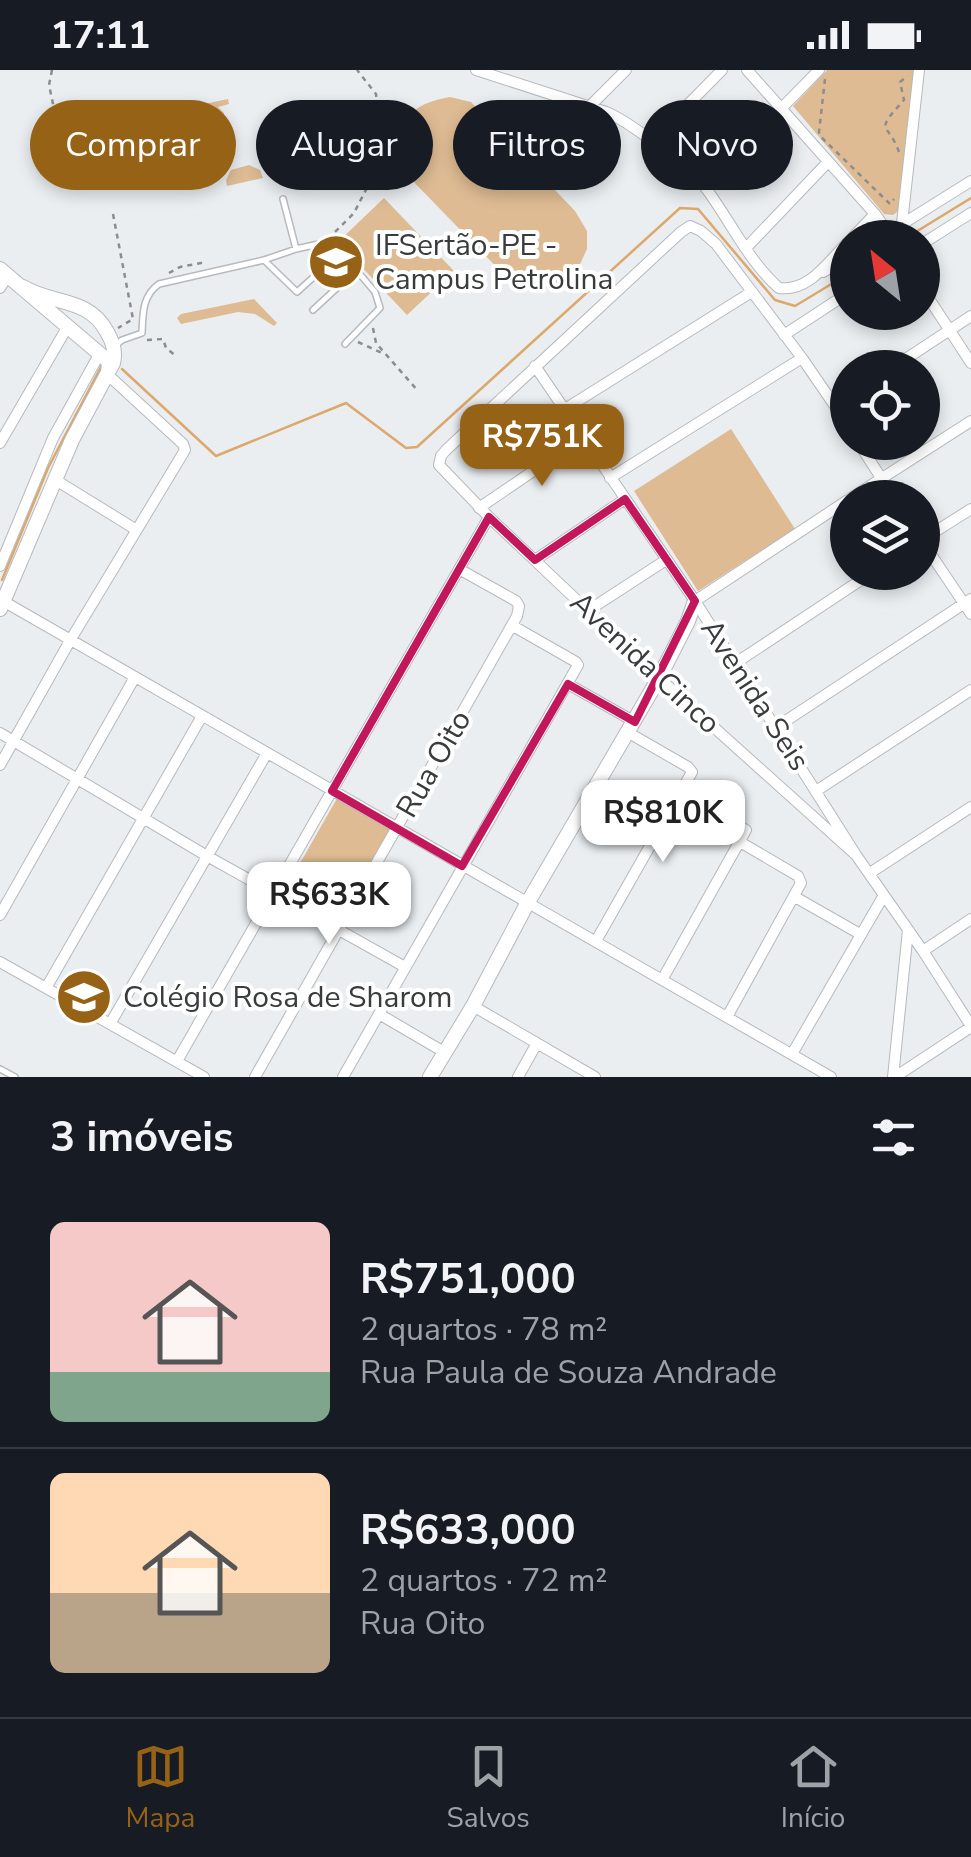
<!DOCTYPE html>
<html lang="pt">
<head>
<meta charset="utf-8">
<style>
  body { margin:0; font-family:"Nunito Sans",sans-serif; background:#242831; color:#f1f3f6; height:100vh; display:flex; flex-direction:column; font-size:38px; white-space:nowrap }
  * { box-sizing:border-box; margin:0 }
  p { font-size:32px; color:#9ea1a6 }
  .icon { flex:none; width:55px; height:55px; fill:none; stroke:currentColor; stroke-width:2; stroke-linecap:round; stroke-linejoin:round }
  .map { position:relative; height:1007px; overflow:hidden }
  .panel { display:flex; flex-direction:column; background:#171b24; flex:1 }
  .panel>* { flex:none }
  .banner { position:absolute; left:30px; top:30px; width:912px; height:90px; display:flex; gap:20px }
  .needle { width:65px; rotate:330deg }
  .controls { position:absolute; left:830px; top:150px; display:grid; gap:20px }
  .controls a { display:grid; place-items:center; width:110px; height:110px; border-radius:50%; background:#171b24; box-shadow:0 5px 15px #0003; font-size:50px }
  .price { position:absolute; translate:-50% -85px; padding:0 22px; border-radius:20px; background:#fff; color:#222; font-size:32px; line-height:65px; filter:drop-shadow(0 2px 5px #0008) }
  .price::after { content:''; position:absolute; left:50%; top:60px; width:30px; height:22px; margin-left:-15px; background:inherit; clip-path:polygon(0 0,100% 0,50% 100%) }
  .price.active { background:#966216; color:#fff }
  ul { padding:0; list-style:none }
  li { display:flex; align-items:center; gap:30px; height:250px; padding:0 50px }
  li+li { border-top:2px solid #363941 }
  li span { display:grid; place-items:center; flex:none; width:280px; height:200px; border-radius:15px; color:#555 }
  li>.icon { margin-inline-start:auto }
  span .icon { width:120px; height:120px; fill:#fffc; stroke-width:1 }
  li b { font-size:42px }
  h2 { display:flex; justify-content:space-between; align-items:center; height:120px; padding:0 50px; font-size:42px }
  .chip { padding:0 35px; border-radius:45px; background:#171b24; box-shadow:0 5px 15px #0003; font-size:35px; line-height:90px }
  .chip.active { background:#966216; color:#fff }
  .status { display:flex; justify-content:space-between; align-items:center; height:70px; padding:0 50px; background:#171b24; direction:ltr }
  .status svg { height:28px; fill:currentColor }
  .tab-bar { display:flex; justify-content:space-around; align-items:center; height:140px; border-top:2px solid #363941; background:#171b24; font-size:28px; color:#9ea1a6 }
  .tab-bar a { display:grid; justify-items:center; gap:5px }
  .tab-bar .active { color:#966216 }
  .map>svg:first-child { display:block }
  .green { fill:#debb93 }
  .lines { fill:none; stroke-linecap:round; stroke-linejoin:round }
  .stream { stroke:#dca86b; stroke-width:2.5 }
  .service-casing { stroke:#b6b9bd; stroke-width:8 }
  .minor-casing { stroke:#b6b9bd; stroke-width:12 }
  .tertiary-casing { stroke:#b6b9bd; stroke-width:16 }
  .path { stroke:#8b8d8f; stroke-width:2.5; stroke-dasharray:5 5; stroke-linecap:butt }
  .service { stroke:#fff; stroke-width:5 }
  .minor { stroke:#fff; stroke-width:10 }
  .tertiary { stroke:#fff; stroke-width:14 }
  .marked { fill:none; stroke:#c2185b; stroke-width:8; stroke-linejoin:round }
  .labels { text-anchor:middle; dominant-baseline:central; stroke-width:8; stroke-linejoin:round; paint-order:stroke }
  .poi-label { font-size:30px; fill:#393b3c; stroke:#fff; text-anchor:start }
  .street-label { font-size:30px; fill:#393b3c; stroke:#fff }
</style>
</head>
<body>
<div class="status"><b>17:11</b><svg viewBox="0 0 49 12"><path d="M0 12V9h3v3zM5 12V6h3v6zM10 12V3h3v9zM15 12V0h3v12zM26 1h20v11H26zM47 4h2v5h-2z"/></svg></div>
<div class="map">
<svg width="971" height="1007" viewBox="0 0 971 1007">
  <rect width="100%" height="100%" fill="#eaeef1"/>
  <!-- green -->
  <path class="green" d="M827,0h88l-14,139 -8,6 -9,-1 -91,-108z
    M450,27l21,5 104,109 12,20v18l-13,28 -19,10 -20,3 -26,-10 -103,-106c-17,-44 -3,-69 44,-77z
    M228,29l1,5 -11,3 6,6 -4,10 9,14 -8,2 2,8 8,-2 -4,7 -7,2 2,8 5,-1 -9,9 -14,-66z
    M249,95l11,5 3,8 -36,8 -1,-6 5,-10z
    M384,128l70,73 -47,44 -69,-73z
    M254,229l23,24 -3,3 -19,-12 -17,-2 -57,12 -4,-6 4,-4z
    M731,359l64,100 -97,62 -64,-100z
    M339,725l55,31 -52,91 -55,-31z"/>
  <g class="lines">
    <!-- stream -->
    <path class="stream" d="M906,168l65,-40
      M122,299l94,87 130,-53 60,45 11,-1 263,-239 18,1 77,91 20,6 53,-32
      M2,510l46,-112 54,-103"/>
    <!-- service casing -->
    <g class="service-casing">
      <path id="service" d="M283,129l13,50
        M313,240l39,-36 -16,-17
        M345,274l35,-36 -5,-16 -17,-20 -6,2
        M116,275l6,-5 20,-7c1,-19 0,-37 17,-49l105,-24 32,-11 27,-6 13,14 -39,35 -33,-32
        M0,999l15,8"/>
    </g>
    <!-- minor casing -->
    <g class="minor-casing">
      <path id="minor" d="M476,0l130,42c23,9 84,56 99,75 25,33 43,74 74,101 30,4 49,-26 69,-46
        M747,0l128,144 17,24
        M589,37l37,-37
        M651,72l71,-72
        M705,116l114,-116
        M902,153l17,-153
        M852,168l23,-24
        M880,168l91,-57
        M922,174l49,-31
        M746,178l81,-85
        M823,202l25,-15
        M0,218l8,-13
        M922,218l49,75
        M784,265l64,-42
        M535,296l160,235 161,254 67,96 48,75
        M892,298l79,-52
        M835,335l13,-8
        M565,339l185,-116
        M848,355l-46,-67 -86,-114 -15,-13 -11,-5 -9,6 -235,218 -5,6 -2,9 50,52 170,161 197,177
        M858,372l36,56
        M0,373l68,-117
        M610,408l192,-120
        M54,409l81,50
        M851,428l120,-77
        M479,438l104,-71
        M922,470l49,-31
        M922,471l49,73
        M535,490l90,-61
        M0,496l53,-128 47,-85
        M3,531l828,476
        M695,531l153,-101
        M589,540l77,-50
        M734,594l139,-92
        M568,614l67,38
        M775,658l196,-129
        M0,663l207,123 198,111
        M0,695l71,-126 114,-189 -2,-6 -76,-70
        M816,721l155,-101
        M870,803l101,-66
        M795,827l65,37
        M0,845l135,-238
        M596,871l96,-169 -4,-5 -59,-34
        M923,881l48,-32
        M0,892l204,115
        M662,910l84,-150 -64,-39
        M46,918l156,-272
        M473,936l122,71
        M379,944l65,38
        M727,947l74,-134 -3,-7 -58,-34
        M110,954l157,-271
        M792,984l92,-159
        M177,991l312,-544
        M255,1007l262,-461 2,-10 -3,-5 -57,-32
        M343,1007l235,-412 -2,-3 -63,-36
        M518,1007l19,-34
        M893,1007l15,-147
        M895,1007l76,-50"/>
    </g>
    <!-- tertiary casing -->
    <g class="tertiary-casing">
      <path id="tertiary" d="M0,199l107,91 2,3 -1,10
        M0,539l72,-169 41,-77c3,-12 0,-21 -6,-31 -18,-35 -55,-27 -84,-45
        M430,1007l43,-71 55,-104 131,-224 29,-57 7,-20"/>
    </g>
    <!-- path -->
    <path class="path" d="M52,0l-3,15 17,80
      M825,9l-6,53 1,4 70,68 4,-5
      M899,82c-11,-31 -26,-18 5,-52l-4,-18 8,-6
      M113,144l20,105 -15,9
      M328,169l26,-26 18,-35 8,-12 2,-14 -6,-58 -19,-24
      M169,203l11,-6 21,-4 -1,-2
      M373,258l3,15 42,48
      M147,270l16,-1 3,9 10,8
      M358,272l24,11"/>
    <!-- service -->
    <use href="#service" class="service"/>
    <!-- minor -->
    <use href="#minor" class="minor"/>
    <!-- tertiary -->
    <use href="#tertiary" class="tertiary"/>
  </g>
  <!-- marked area -->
  <path class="marked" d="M625,429l70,102 -60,121 -67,-38 -106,182 -130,-75 157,-274 46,43z"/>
  <!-- icons -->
  <defs>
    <g id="university-disc" transform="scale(2.875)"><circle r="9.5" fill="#966216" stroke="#fff"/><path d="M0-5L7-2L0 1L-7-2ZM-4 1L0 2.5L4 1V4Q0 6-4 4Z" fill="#fff"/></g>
    <g id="school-disc" transform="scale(2.875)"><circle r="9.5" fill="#966216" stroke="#fff"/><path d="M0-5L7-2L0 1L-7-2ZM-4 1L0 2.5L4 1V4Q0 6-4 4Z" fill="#fff"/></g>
  </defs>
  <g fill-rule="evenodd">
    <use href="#university-disc" x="336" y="192"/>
    <use href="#school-disc" x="84" y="927"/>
  </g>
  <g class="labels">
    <!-- poi labels -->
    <g class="poi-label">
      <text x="375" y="175">IFSertão-PE -<tspan x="375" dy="34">Campus Petrolina</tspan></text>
      <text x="123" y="927">Colégio Rosa de Sharom</text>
    </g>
    <!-- street labels -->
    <g class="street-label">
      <text transform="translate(645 593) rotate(43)">Avenida Cinco</text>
      <text transform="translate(755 625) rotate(57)">Avenida Seis</text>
      <text transform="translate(434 694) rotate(-60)">Rua Oito</text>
    </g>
  </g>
</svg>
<div class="controls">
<a><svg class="needle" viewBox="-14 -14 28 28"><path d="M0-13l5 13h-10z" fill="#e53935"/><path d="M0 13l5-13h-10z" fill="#9ea1a6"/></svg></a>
<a><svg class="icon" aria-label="locate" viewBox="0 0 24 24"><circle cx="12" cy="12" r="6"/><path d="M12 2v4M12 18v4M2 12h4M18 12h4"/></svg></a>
<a><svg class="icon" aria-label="layers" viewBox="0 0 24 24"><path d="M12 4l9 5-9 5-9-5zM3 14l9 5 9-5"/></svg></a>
</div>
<b class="price active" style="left:542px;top:419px">R$751K</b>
<b class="price" style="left:663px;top:795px">R$810K</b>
<b class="price" style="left:329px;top:877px">R$633K</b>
<div class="banner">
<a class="chip active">Comprar</a>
<a class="chip">Alugar</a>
<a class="chip">Filtros</a>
<a class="chip">Novo</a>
</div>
</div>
<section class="panel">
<h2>3 imóveis<svg class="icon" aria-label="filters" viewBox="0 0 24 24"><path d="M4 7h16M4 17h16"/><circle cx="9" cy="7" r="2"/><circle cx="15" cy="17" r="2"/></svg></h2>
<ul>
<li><span style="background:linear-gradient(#f6c9c9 75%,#7fa58c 0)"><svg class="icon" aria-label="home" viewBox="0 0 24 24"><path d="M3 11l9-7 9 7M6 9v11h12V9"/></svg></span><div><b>R$751,000</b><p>2 quartos · 78 m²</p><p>Rua Paula de Souza Andrade</p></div></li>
<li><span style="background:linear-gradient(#ffd9b3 60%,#b9a48a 0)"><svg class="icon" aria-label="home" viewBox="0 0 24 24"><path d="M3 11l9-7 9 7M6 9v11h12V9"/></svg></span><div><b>R$633,000</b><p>2 quartos · 72 m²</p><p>Rua Oito</p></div></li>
</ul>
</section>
<nav class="tab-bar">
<a class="active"><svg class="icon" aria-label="map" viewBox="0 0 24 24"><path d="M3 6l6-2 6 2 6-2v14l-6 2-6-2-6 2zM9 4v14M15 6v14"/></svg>Mapa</a>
<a><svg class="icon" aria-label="saved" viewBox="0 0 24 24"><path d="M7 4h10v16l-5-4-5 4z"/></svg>Salvos</a>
<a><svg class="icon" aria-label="home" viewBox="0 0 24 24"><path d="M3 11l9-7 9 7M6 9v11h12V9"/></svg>Início</a>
</nav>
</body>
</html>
